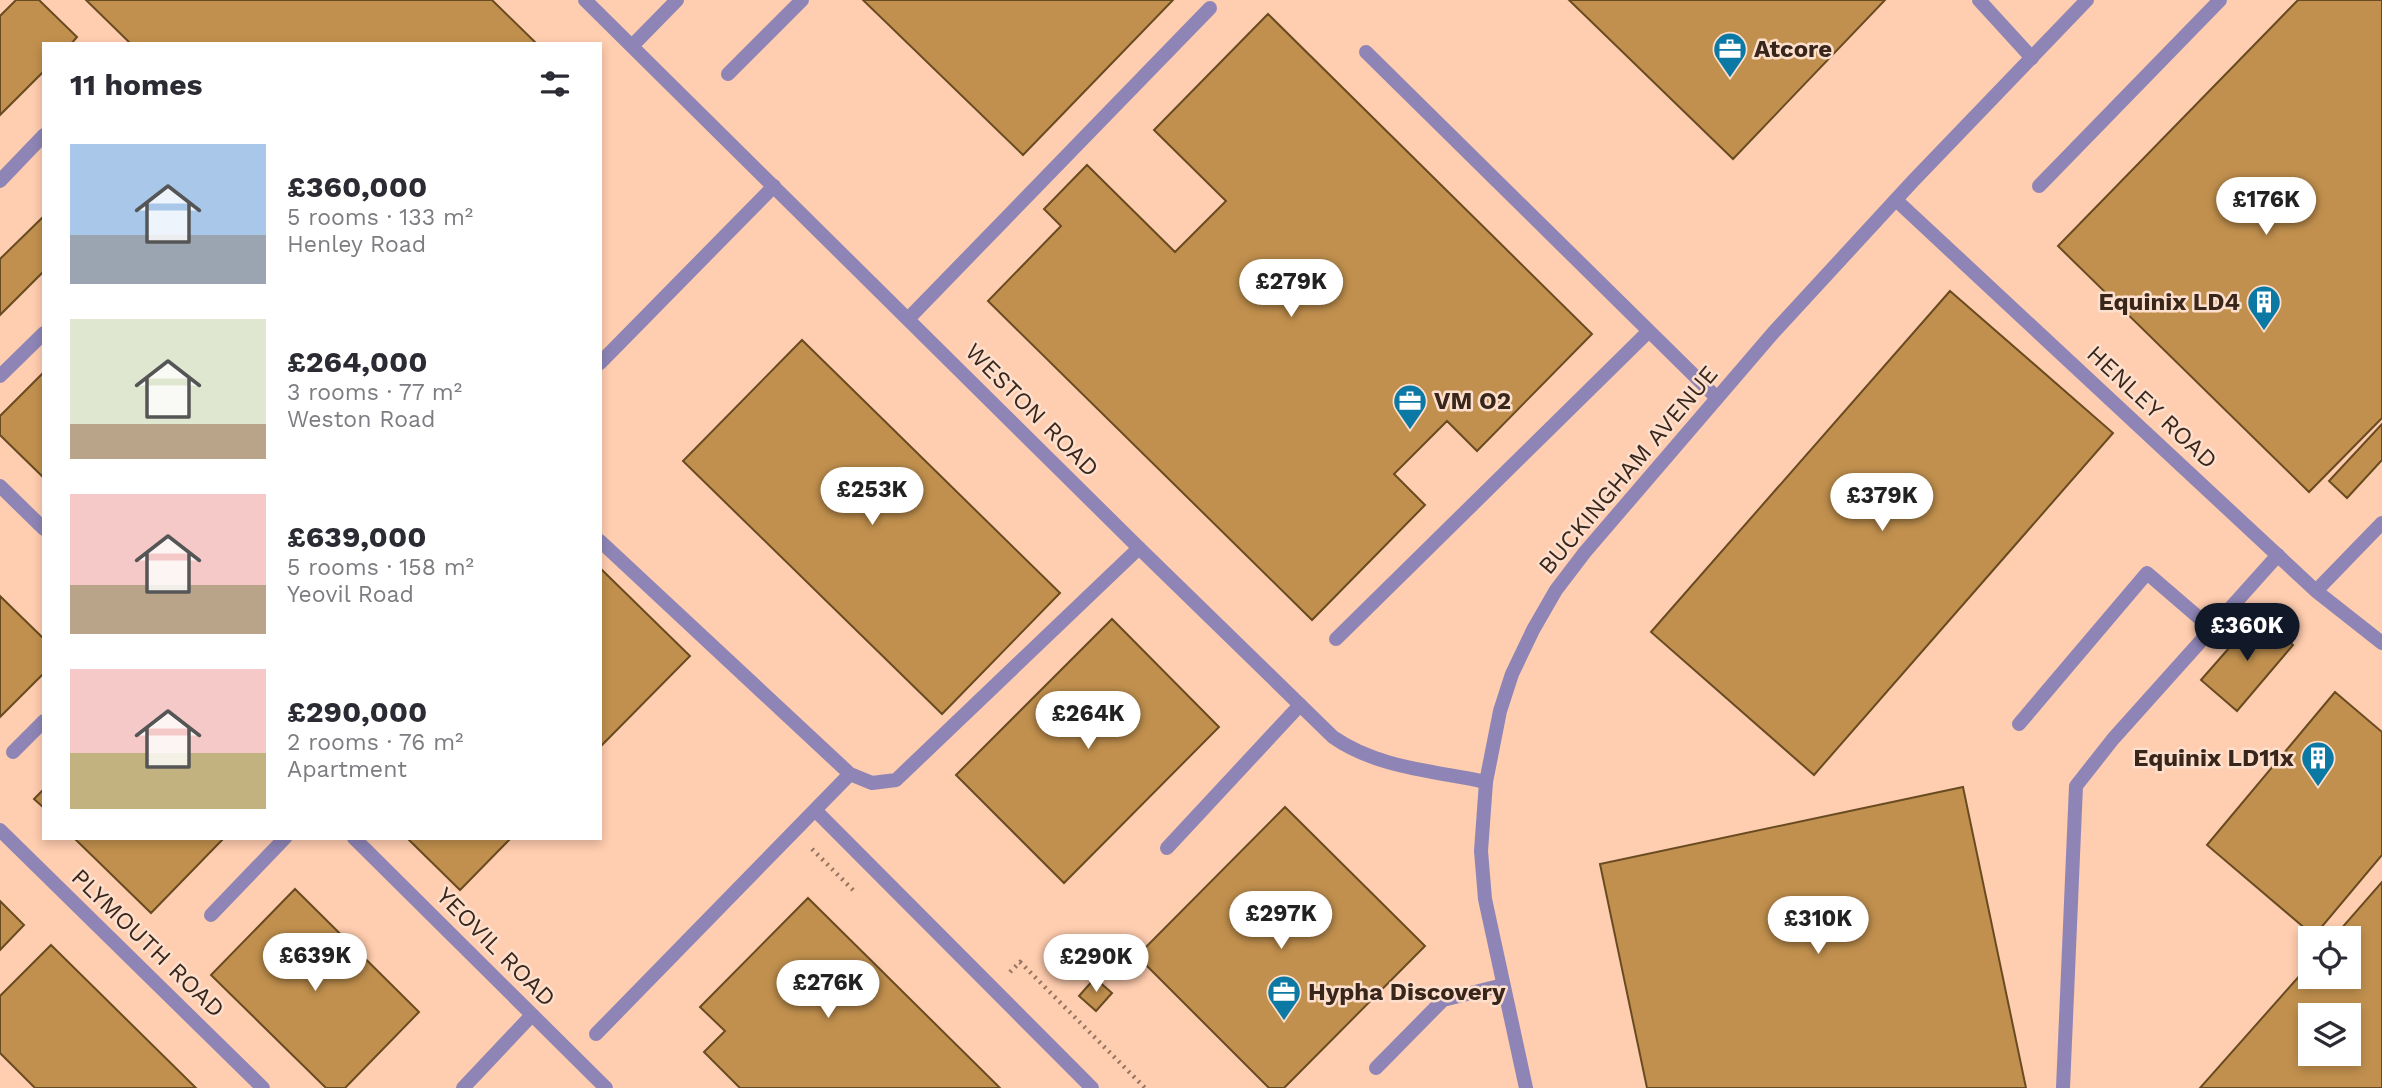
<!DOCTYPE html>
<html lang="en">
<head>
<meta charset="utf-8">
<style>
  body { margin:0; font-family:"Work Sans",sans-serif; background:#f2f2f3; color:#2b2b33; height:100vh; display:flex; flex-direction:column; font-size:26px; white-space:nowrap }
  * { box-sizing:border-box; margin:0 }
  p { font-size:23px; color:#7c7c81 }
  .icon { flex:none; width:38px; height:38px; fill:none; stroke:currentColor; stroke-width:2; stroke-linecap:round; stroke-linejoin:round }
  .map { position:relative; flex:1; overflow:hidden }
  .side { position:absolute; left:42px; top:42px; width:560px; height:798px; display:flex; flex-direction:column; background:#fff; border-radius:0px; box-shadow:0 4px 10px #0003 }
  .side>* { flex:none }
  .buttons { position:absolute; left:2298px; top:926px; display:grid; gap:14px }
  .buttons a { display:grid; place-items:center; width:63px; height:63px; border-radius:0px; background:#fff; box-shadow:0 4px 10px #0003; font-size:35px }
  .price { position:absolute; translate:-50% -60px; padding:0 16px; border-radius:24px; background:#fff; color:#222; font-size:23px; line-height:46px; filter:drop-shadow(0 2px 4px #0008) }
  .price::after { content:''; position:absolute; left:50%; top:42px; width:21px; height:16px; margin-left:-10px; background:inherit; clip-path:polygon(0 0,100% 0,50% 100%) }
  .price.active { background:#111827; color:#fff }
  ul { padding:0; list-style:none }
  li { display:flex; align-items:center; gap:21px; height:175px; padding:0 28px }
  li span { display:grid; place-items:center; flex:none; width:196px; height:140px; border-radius:0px; color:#555 }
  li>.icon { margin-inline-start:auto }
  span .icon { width:84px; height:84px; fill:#fffc; stroke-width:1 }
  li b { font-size:30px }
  h2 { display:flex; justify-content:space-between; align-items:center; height:84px; padding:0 28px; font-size:30px }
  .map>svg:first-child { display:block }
  .building { fill:#c1904e; stroke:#694b22; stroke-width:2; fill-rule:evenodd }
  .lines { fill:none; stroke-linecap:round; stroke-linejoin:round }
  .path { stroke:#957460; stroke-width:4.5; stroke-dasharray:2 5; stroke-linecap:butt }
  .service { stroke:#8e85b6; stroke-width:14 }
  .minor { stroke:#8e85b6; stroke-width:14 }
  .tertiary { stroke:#8e85b6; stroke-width:14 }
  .labels { text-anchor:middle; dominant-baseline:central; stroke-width:5; stroke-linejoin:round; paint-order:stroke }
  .poi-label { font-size:24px; font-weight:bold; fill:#39261b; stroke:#fddfcd; text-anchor:start }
  .street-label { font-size:24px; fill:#39261b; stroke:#fddfcd }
</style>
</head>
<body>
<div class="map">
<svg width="2382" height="1088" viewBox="0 0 2382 1088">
  <rect width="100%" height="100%" fill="#ffcdaf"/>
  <!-- building -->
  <path class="building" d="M16,0h23l38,37 -6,7h-27v27l-44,44v-99z
    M86,0h406l45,44h-406z
    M863,0h310l-150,155z
    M1569,0h316l-152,159z
    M2298,0h84v418l-73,74 -251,-246z
    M1268,14l324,320 -115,117 -30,-30 -53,53 31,31 -113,115 -324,-319 73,-75 -17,-17 43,-44 88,87 51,-51 -72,-71z
    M44,216v55l-44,44v-56z
    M1950,291l163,142 -299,342 -163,-143z
    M802,340l258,253 -118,121 -259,-253z
    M44,372v106l-44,-43v-19z
    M2382,424v36l-35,38 -18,-17z
    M600,568l90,88 -90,91z
    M0,596l44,43v34l-44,44z
    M2258,615l35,30 -56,66 -36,-31z
    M1112,619l107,108 -155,156 -108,-108z
    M2335,692l47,40v123l-68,81 -107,-91z
    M1963,787l63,301h-379l-47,-224z
    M44,789v19l-10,-9z
    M1285,807l140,139 -141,142h-15l-132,-132z
    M74,838h150l-73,75z
    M407,838h104l-51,52z
    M2382,882v206h-182l110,-124v12h38v-38h-15zM2310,1015h38v39h-38z
    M295,889l124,123 -74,76h-19l-115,-113z
    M808,898l192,190h-260l-36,-36 21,-21 -25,-24z
    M0,901l24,24 -24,25z
    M51,945l145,143h-161l-35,-35v-57z
    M1095,978l17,15 -16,18 -17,-15z"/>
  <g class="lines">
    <!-- path -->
    <path class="path" d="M812,849l41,41
      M1010,972l10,-10 125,126"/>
    <!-- service -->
    <path class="service" d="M1979,0l53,58
      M1366,52l351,346
      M728,74l74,-74
      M0,181l44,-46
      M2039,186l181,-186
      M908,319l302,-311
      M600,363l174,-177
      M0,376l44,-43
      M600,541l250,233 22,9 24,-3 243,-232
      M1336,639l313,-308
      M2019,724l128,-151 65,56
      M13,752l31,-31
      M815,810l277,278
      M0,830l263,258
      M1167,848l133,-143
      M211,915l74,-77
      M596,1034l254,-260
      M1376,1068l67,-68 60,-15
      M463,1088l69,-73
      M2063,1088l13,-302 37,-47 165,-184"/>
    <!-- minor -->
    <path class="minor" d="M585,0l554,548 194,189c44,31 102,34 153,45
      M632,46l45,-46
      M1896,200l420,391 66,52
      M0,486l44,43
      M2316,591l66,-68
      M354,838l252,250"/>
    <!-- tertiary -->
    <path class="tertiary" d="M1526,1088l-41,-189 -4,-48 5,-69 14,-71 12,-37 21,-44 23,-40 29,-38 188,-219 140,-152 174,-181"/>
  </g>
  <!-- icons -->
  <defs>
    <g id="office-pin" transform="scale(1.75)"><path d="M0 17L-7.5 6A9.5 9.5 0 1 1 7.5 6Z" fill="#0b79a3" stroke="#fddfcd"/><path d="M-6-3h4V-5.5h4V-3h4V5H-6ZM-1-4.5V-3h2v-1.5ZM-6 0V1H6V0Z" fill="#fff"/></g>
    <g id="building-pin" transform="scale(1.75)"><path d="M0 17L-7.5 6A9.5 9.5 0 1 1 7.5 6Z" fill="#0b79a3" stroke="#fddfcd"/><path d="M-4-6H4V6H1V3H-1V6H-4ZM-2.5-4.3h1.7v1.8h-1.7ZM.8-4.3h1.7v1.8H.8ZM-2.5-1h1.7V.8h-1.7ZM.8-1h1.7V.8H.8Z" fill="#fff"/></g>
  </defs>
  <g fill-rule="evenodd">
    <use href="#office-pin" x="1730" y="49"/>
    <use href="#building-pin" x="2264" y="302"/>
    <use href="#office-pin" x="1410" y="401"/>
    <use href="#building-pin" x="2318" y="758"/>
    <use href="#office-pin" x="1284" y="992"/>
  </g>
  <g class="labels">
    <!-- poi labels -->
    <g class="poi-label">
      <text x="1754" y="49">Atcore</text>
      <text x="2240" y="302" text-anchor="end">Equinix LD4</text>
      <text x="1434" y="401">VM O2</text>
      <text x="2294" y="758" text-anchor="end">Equinix LD11x</text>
      <text x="1308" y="992">Hypha Discovery</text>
    </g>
    <!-- street labels -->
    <g class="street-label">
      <text transform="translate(2152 407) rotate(43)">HENLEY ROAD</text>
      <text transform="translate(1032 410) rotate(45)">WESTON ROAD</text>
      <text transform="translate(1628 470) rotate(-50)">BUCKINGHAM AVENUE</text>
      <text transform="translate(148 943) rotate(44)">PLYMOUTH ROAD</text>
      <text transform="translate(496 947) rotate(45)">YEOVIL ROAD</text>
    </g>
  </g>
</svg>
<div class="buttons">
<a><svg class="icon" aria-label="locate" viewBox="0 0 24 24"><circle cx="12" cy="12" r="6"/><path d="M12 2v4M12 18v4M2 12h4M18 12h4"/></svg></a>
<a><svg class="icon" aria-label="layers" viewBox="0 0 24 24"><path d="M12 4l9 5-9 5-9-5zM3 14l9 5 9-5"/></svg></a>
</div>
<b class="price" style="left:2266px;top:237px">£176K</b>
<b class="price" style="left:1291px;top:319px">£279K</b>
<b class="price" style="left:872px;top:527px">£253K</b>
<b class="price" style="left:1882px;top:533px">£379K</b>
<b class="price active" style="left:2247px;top:663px">£360K</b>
<b class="price" style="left:1088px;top:751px">£264K</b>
<b class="price" style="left:1281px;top:951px">£297K</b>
<b class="price" style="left:1818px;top:956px">£310K</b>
<b class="price" style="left:315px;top:993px">£639K</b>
<b class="price" style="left:1096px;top:994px">£290K</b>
<b class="price" style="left:828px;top:1020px">£276K</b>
<section class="side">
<h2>11 homes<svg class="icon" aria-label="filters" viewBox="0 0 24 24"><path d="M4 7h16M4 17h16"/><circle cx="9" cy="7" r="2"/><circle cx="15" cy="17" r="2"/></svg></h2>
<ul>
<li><span style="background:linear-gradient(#a9c7e8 65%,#9aa5b1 0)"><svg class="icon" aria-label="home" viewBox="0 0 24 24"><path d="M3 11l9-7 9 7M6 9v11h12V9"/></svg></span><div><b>£360,000</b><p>5 rooms · 133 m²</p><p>Henley Road</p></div></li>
<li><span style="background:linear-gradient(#dfe7d0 75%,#b9a48a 0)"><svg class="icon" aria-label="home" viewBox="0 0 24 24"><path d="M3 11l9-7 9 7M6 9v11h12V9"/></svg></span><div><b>£264,000</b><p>3 rooms · 77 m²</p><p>Weston Road</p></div></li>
<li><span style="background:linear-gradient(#f6c9c9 65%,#b9a48a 0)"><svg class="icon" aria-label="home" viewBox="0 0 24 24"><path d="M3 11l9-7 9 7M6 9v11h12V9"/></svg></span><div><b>£639,000</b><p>5 rooms · 158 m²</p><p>Yeovil Road</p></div></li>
<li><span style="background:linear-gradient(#f6c9c9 60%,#c2b280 0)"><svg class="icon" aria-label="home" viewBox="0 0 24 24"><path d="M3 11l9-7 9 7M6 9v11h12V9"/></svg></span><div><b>£290,000</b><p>2 rooms · 76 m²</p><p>Apartment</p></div></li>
</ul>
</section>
</div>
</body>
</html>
